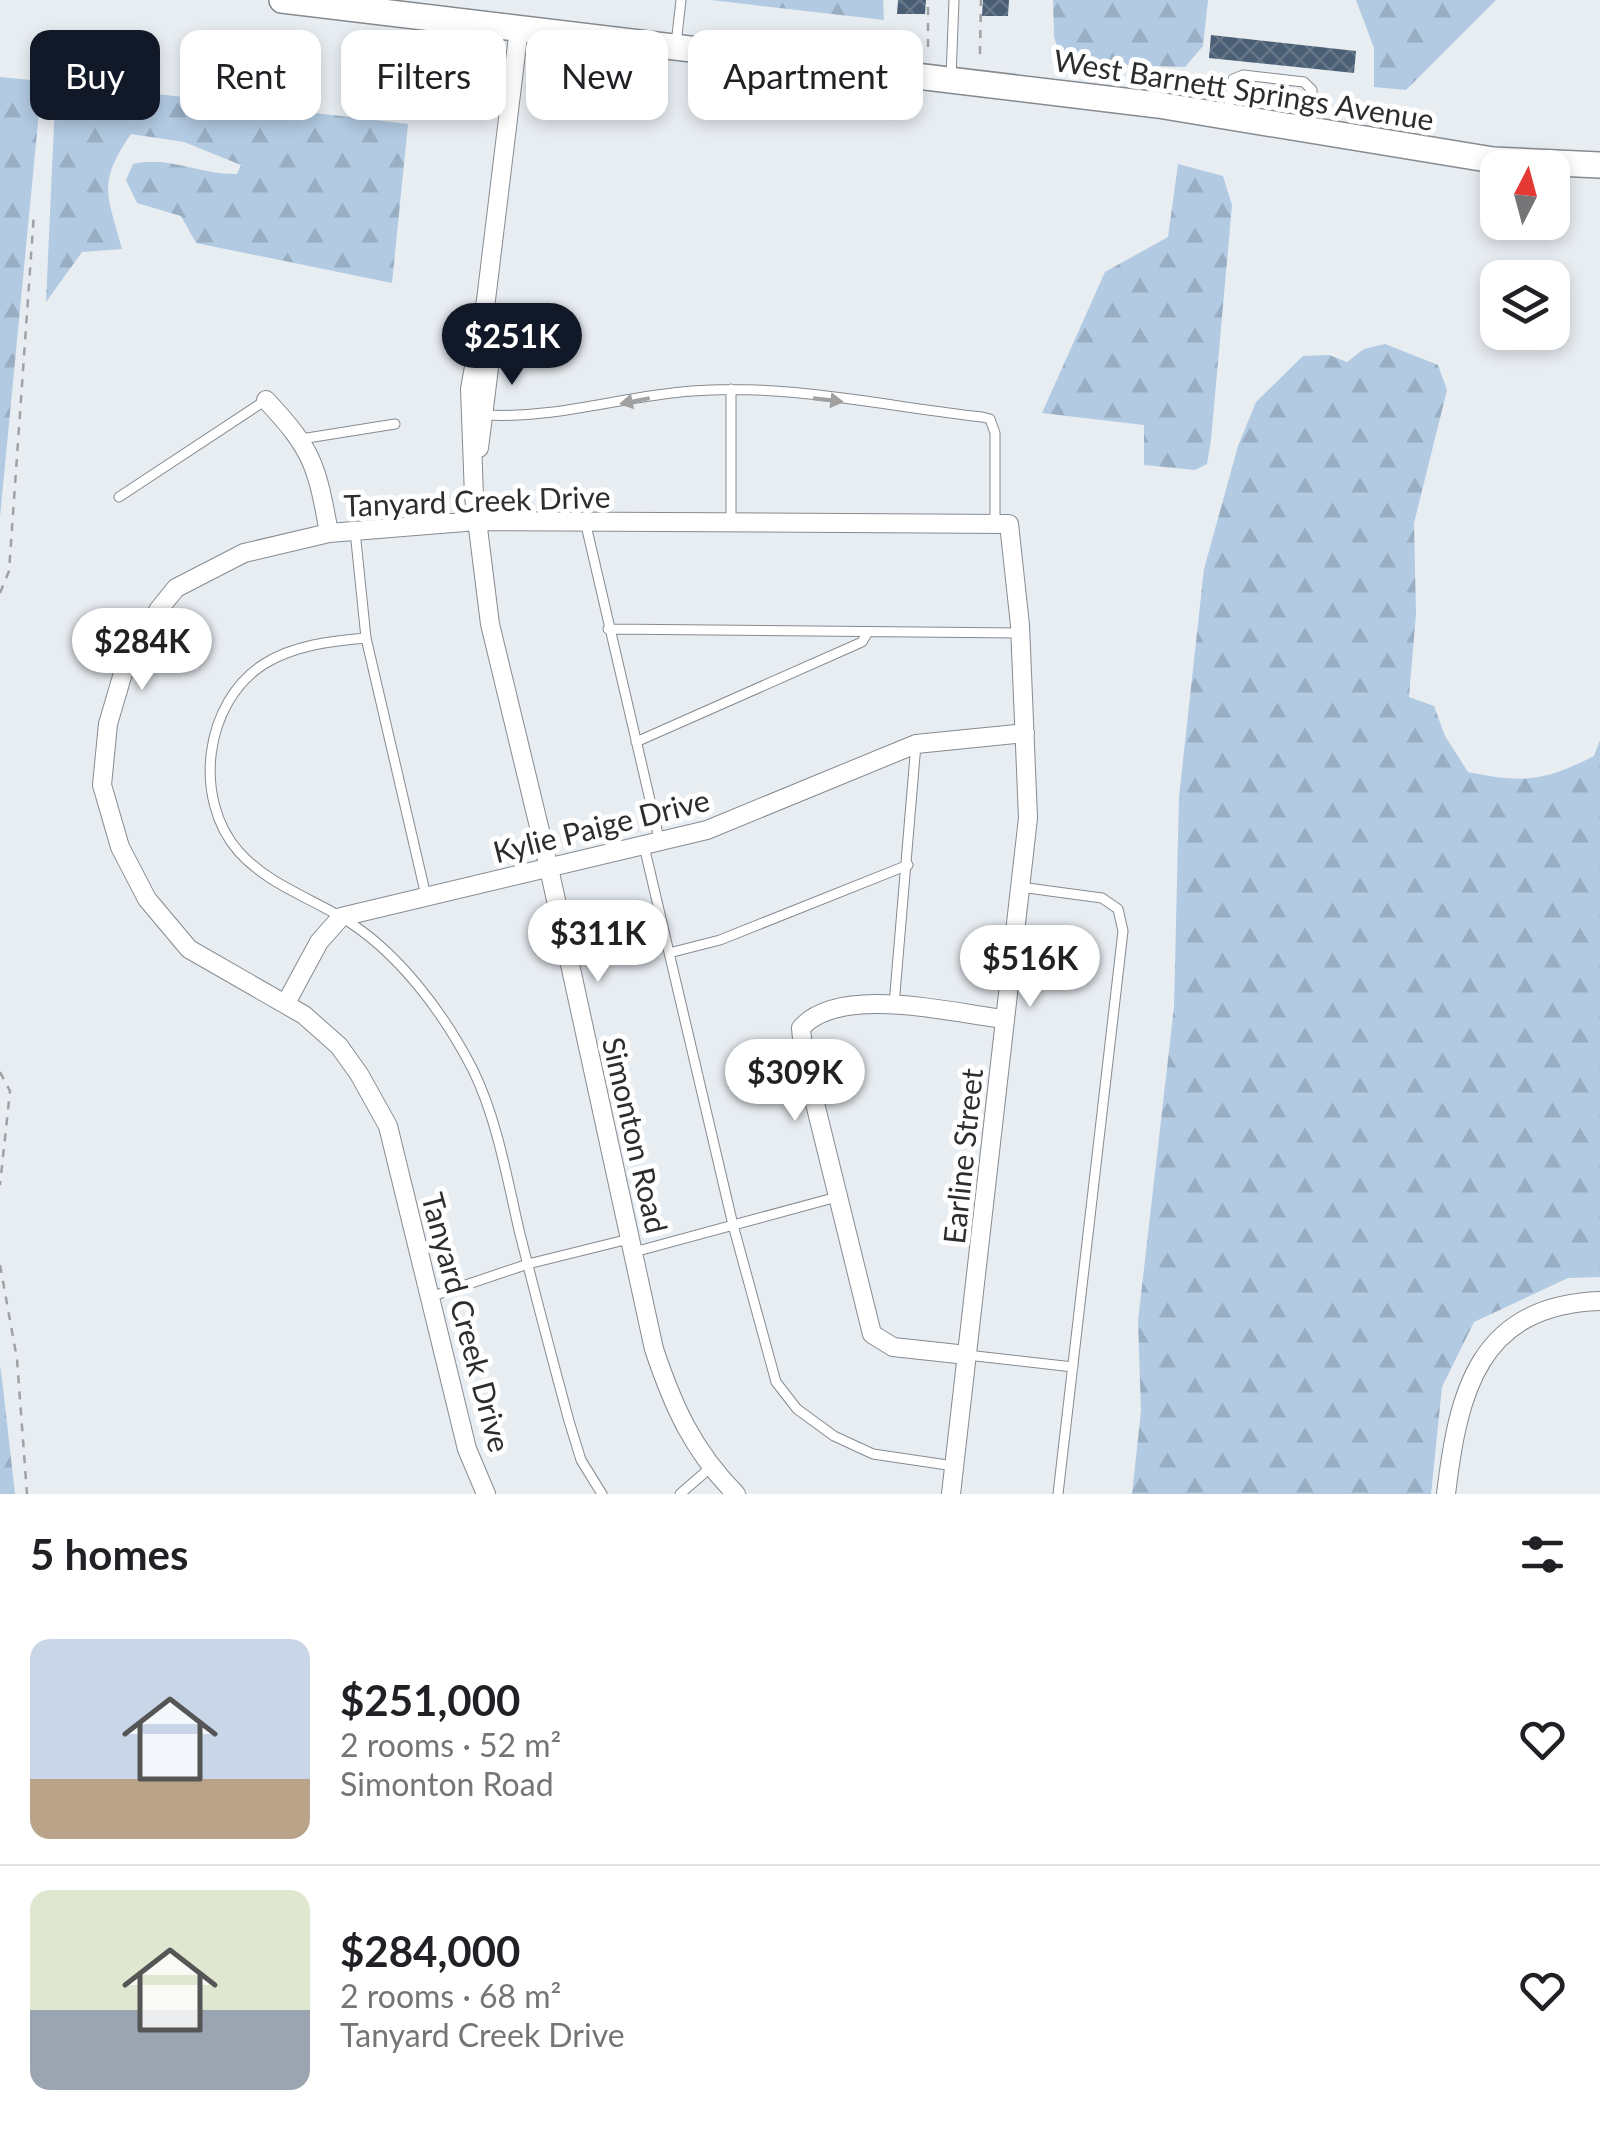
<!DOCTYPE html>
<html lang="en">
<head>
<meta charset="utf-8">
<style>
  body { margin:0; font-family:Lato,sans-serif; background:#f2f2f2; color:#202124; height:100vh; display:flex; flex-direction:column; font-size:38px; white-space:nowrap }
  * { box-sizing:border-box; margin:0 }
  p { font-size:32px; color:#757577 }
  .icon { flex:none; width:55px; height:55px; fill:none; stroke:currentColor; stroke-width:2; stroke-linecap:round; stroke-linejoin:round }
  .map { position:relative; height:1494px; overflow:hidden }
  .panel { display:flex; flex-direction:column; background:#fff; flex:1 }
  .panel>* { flex:none }
  .banner { position:absolute; left:30px; top:30px; width:1000px; height:90px; display:flex; gap:20px }
  .needle { width:65px; rotate:6deg }
  .tools { position:absolute; left:1480px; top:150px; display:grid; gap:20px }
  .tools a { display:grid; place-items:center; width:90px; height:90px; border-radius:20px; background:#fff; box-shadow:0 5px 15px #0003; font-size:50px }
  .price { position:absolute; translate:-50% -85px; padding:0 22px; border-radius:35px; background:#fff; color:#222; font-size:32px; line-height:65px; filter:drop-shadow(0 2px 5px #0008) }
  .price::after { content:''; position:absolute; left:50%; top:60px; width:30px; height:22px; margin-left:-15px; background:inherit; clip-path:polygon(0 0,100% 0,50% 100%) }
  .price.on { background:#111827; color:#fff }
  ul { padding:0; list-style:none }
  li { display:flex; align-items:center; gap:30px; height:250px; padding:0 30px }
  li+li { border-top:2px solid #e0e0e0 }
  li span { display:grid; place-items:center; flex:none; width:280px; height:200px; border-radius:20px; color:#555 }
  li>.icon { margin-inline-start:auto }
  span .icon { width:120px; height:120px; fill:#fffc; stroke-width:1 }
  li b { font-size:42px }
  h2 { display:flex; justify-content:space-between; align-items:center; height:120px; padding:0 30px; font-size:42px }
  .chip { padding:0 35px; border-radius:20px; background:#fff; box-shadow:0 5px 15px #0003; font-size:35px; line-height:90px }
  .chip.on { background:#111827; color:#fff }
  .map>svg:first-child { display:block }
  .forest { fill:url(#forest-firs) }
  .building { fill:url(#building-cross-hatch) }
  .lines { fill:none; stroke-linecap:round; stroke-linejoin:round }
  .lane-casing { stroke:#868b90; stroke-width:11 }
  .street-casing { stroke:#868b90; stroke-width:20 }
  .secondary-casing { stroke:#868b90; stroke-width:28 }
  .path { stroke:#9ea2a6; stroke-width:2.5; stroke-dasharray:8 8; stroke-linecap:butt }
  .lane { stroke:#fff; stroke-width:9 }
  .street { stroke:#fff; stroke-width:18 }
  .secondary { stroke:#fff; stroke-width:25 }
  .oneway { fill:#a0a0a1 }
  .labels { text-anchor:middle; dominant-baseline:central; stroke-width:10; stroke-linejoin:round; paint-order:stroke }
  .street-label { font-size:30px; fill:#2b2d2f; stroke:#fff }
</style>
</head>
<body>
<div class="map">
<svg width="1600" height="1494" viewBox="0 0 1600 1494">
  <defs>
    <pattern id="forest-firs" width="22" height="20" patternUnits="userSpaceOnUse" patternTransform="scale(2.5)"><rect width="22" height="20" fill="#b2cae2"/><path d="M5 1l3.5 6h-7zM16 11l3.5 6h-7z" fill="#99aec2"/></pattern>
    <pattern id="building-cross-hatch" width="8" height="8" patternUnits="userSpaceOnUse" patternTransform="scale(2.5)"><rect width="8" height="8" fill="#4a5f75"/><path d="M0 0l8 8M0 8l8-8" fill="none" stroke="#677788"/></pattern>
  </defs>
  <rect width="100%" height="100%" fill="#e8edf2"/>
  <!-- forest -->
  <path class="forest" d="M711,0h172l1,20z
    M1053,0h155l-5,46 -18,21 -89,-3 -37,-10 -5,-18z
    M1356,0h140l-90,90 -32,-3v-39z
    M0,77l42,4 -42,436z
    M56,82l352,42 -16,159 -196,-40 -15,-27 -44,-13 -11,-23 7,-16c35,-9 68,11 104,10l4,-9 -57,-23 -53,-8c-35,51 -23,61 -9,115l-40,3 -36,50z
    M1178,164l45,12 9,29 -21,235 -4,24 -12,6 -51,-5v-40l-102,-12 63,-141 63,-35z
    M1385,344l53,21 9,25 -33,133 2,91 -7,83 25,9 11,30 23,36c55,11 75,10 126,-16l6,-16v537l-32,1 -94,44 -32,65 -11,107h-299l9,-83 -3,-90 36,-314 5,-210 25,-228 34,-123 18,-44 47,-46 26,-1 18,7 17,-13z
    M0,1365l2,14 13,115h-15z"/>
  <!-- building -->
  <path class="building" d="M898,0h28l-1,14h-28z
    M983,0h26l-1,16h-26z
    M1211,35l145,16 -2,22 -145,-15z"/>
  <g class="lines">
    <!-- lane casing -->
    <g class="lane-casing">
      <path id="lane" d="M676,44l5,-44
        M951,77l3,-77
        M1228,113l5,-34 10,-4 61,7 8,8 -1,37
        M486,415c71,4 136,-19 206,-24 92,-8 198,16 290,26l8,2 5,14v91
        M301,439l94,-15
        M119,497l147,-97
        M585,521l75,322
        M731,522v-133
        M355,531l11,107 60,258
        M608,629l412,4
        M366,638c-34,3 -72,7 -102,26 -60,38 -72,135 -25,188 28,31 67,44 102,65 56,33 103,96 132,153 24,49 34,108 46,160 16,64 33,128 50,191l12,39 21,34
        M636,742l226,-100 6,-10
        M644,846l89,379 43,157 21,27 37,27 39,18 81,12
        M1020,887l82,11 16,11 5,22 -65,563
        M669,953l51,-13 188,-75
        M894,1005l22,-261
        M634,1252l203,-55
        M430,1297l98,-33 101,-25
        M967,1355l106,12
        M680,1494l30,-26"/>
    </g>
    <!-- street casing -->
    <g class="street-casing">
      <path id="street" d="M519,28l-33,272 -16,89 4,107 16,128 59,244 105,481c19,57 39,102 82,145
        M266,400c47,50 51,66 63,133
        M479,448l12,-96 -4,-37
        M286,1003l33,-61 22,-25 366,-87 209,-86 109,-11
        M967,1355l-74,-8 -21,-13 -68,-275 -3,-31c38,-44 151,-15 204,-9
        M486,1494l-19,-45 -79,-323 -29,-52 -20,-28 -35,-31 -115,-66 -42,-50 -27,-52 -18,-62 6,-61 15,-51 36,-64 17,-21 68,-35 85,-20 148,-12 532,3 11,101 8,193 -77,676
        M1446,1494c12,-101 32,-189 154,-193"/>
    </g>
    <!-- secondary casing -->
    <g class="secondary-casing">
      <path id="secondary" d="M282,0l876,105 335,55 107,5"/>
    </g>
    <!-- path -->
    <path class="path" d="M928,47v-47
      M980,54l1,-54
      M0,593l9,-22 25,-358
      M0,1072l10,19 -10,94
      M0,1265l17,94 10,135"/>
    <!-- lane -->
    <use href="#lane" class="lane"/>
    <!-- street -->
    <use href="#street" class="street"/>
    <!-- secondary -->
    <use href="#secondary" class="secondary"/>
  </g>
  <!-- one-way arrows -->
  <defs><path id="oneway-solid" d="M-6-.8H1V-3.2L6.5 0L1 3.2V.8H-6Z" transform="scale(2.5)"/></defs>
  <g class="oneway">
    <use href="#oneway-solid" transform="translate(828 400) rotate(7)"/>
    <use href="#oneway-solid" transform="translate(635 401) rotate(169)"/>
  </g>
  <g class="labels">
    <!-- street labels -->
    <g class="street-label">
      <text transform="translate(1244 89) rotate(9)">West Barnett Springs Avenue</text>
      <text transform="translate(477 500) rotate(-2)">Tanyard Creek Drive</text>
      <text transform="translate(601 825) rotate(-14)">Kylie Paige Drive</text>
      <text transform="translate(636 1135) rotate(77)">Simonton Road</text>
      <text transform="translate(962 1156) rotate(-84)">Earline Street</text>
      <text transform="translate(467 1322) rotate(75)">Tanyard Creek Drive</text>
    </g>
  </g>
</svg>
<div class="tools">
<a><svg class="needle" viewBox="-14 -14 28 28"><path d="M0-13l5 13h-10z" fill="#e53935"/><path d="M0 13l5-13h-10z" fill="#757577"/></svg></a>
<a><svg class="icon" aria-label="layers" viewBox="0 0 24 24"><path d="M12 4l9 5-9 5-9-5zM3 14l9 5 9-5"/></svg></a>
</div>
<b class="price on" style="left:512px;top:388px">$251K</b>
<b class="price" style="left:142px;top:693px">$284K</b>
<b class="price" style="left:598px;top:985px">$311K</b>
<b class="price" style="left:1030px;top:1010px">$516K</b>
<b class="price" style="left:795px;top:1124px">$309K</b>
<div class="banner">
<a class="chip on">Buy</a>
<a class="chip">Rent</a>
<a class="chip">Filters</a>
<a class="chip">New</a>
<a class="chip">Apartment</a>
</div>
</div>
<section class="panel">
<h2>5 homes<svg class="icon" aria-label="filters" viewBox="0 0 24 24"><path d="M4 7h16M4 17h16"/><circle cx="9" cy="7" r="2"/><circle cx="15" cy="17" r="2"/></svg></h2>
<ul>
<li><span style="background:linear-gradient(#c9d6e8 70%,#b9a48a 0)"><svg class="icon" aria-label="home" viewBox="0 0 24 24"><path d="M3 11l9-7 9 7M6 9v11h12V9"/></svg></span><div><b>$251,000</b><p>2 rooms · 52 m²</p><p>Simonton Road</p></div><svg class="icon" aria-label="heart" viewBox="0 0 24 24"><path d="M12 20l-8-8c-3-5 5-10 8-4 3-6 11-1 8 4z"/></svg></li>
<li><span style="background:linear-gradient(#dfe7d0 60%,#9aa5b1 0)"><svg class="icon" aria-label="home" viewBox="0 0 24 24"><path d="M3 11l9-7 9 7M6 9v11h12V9"/></svg></span><div><b>$284,000</b><p>2 rooms · 68 m²</p><p>Tanyard Creek Drive</p></div><svg class="icon" aria-label="heart" viewBox="0 0 24 24"><path d="M12 20l-8-8c-3-5 5-10 8-4 3-6 11-1 8 4z"/></svg></li>
</ul>
</section>
</body>
</html>
